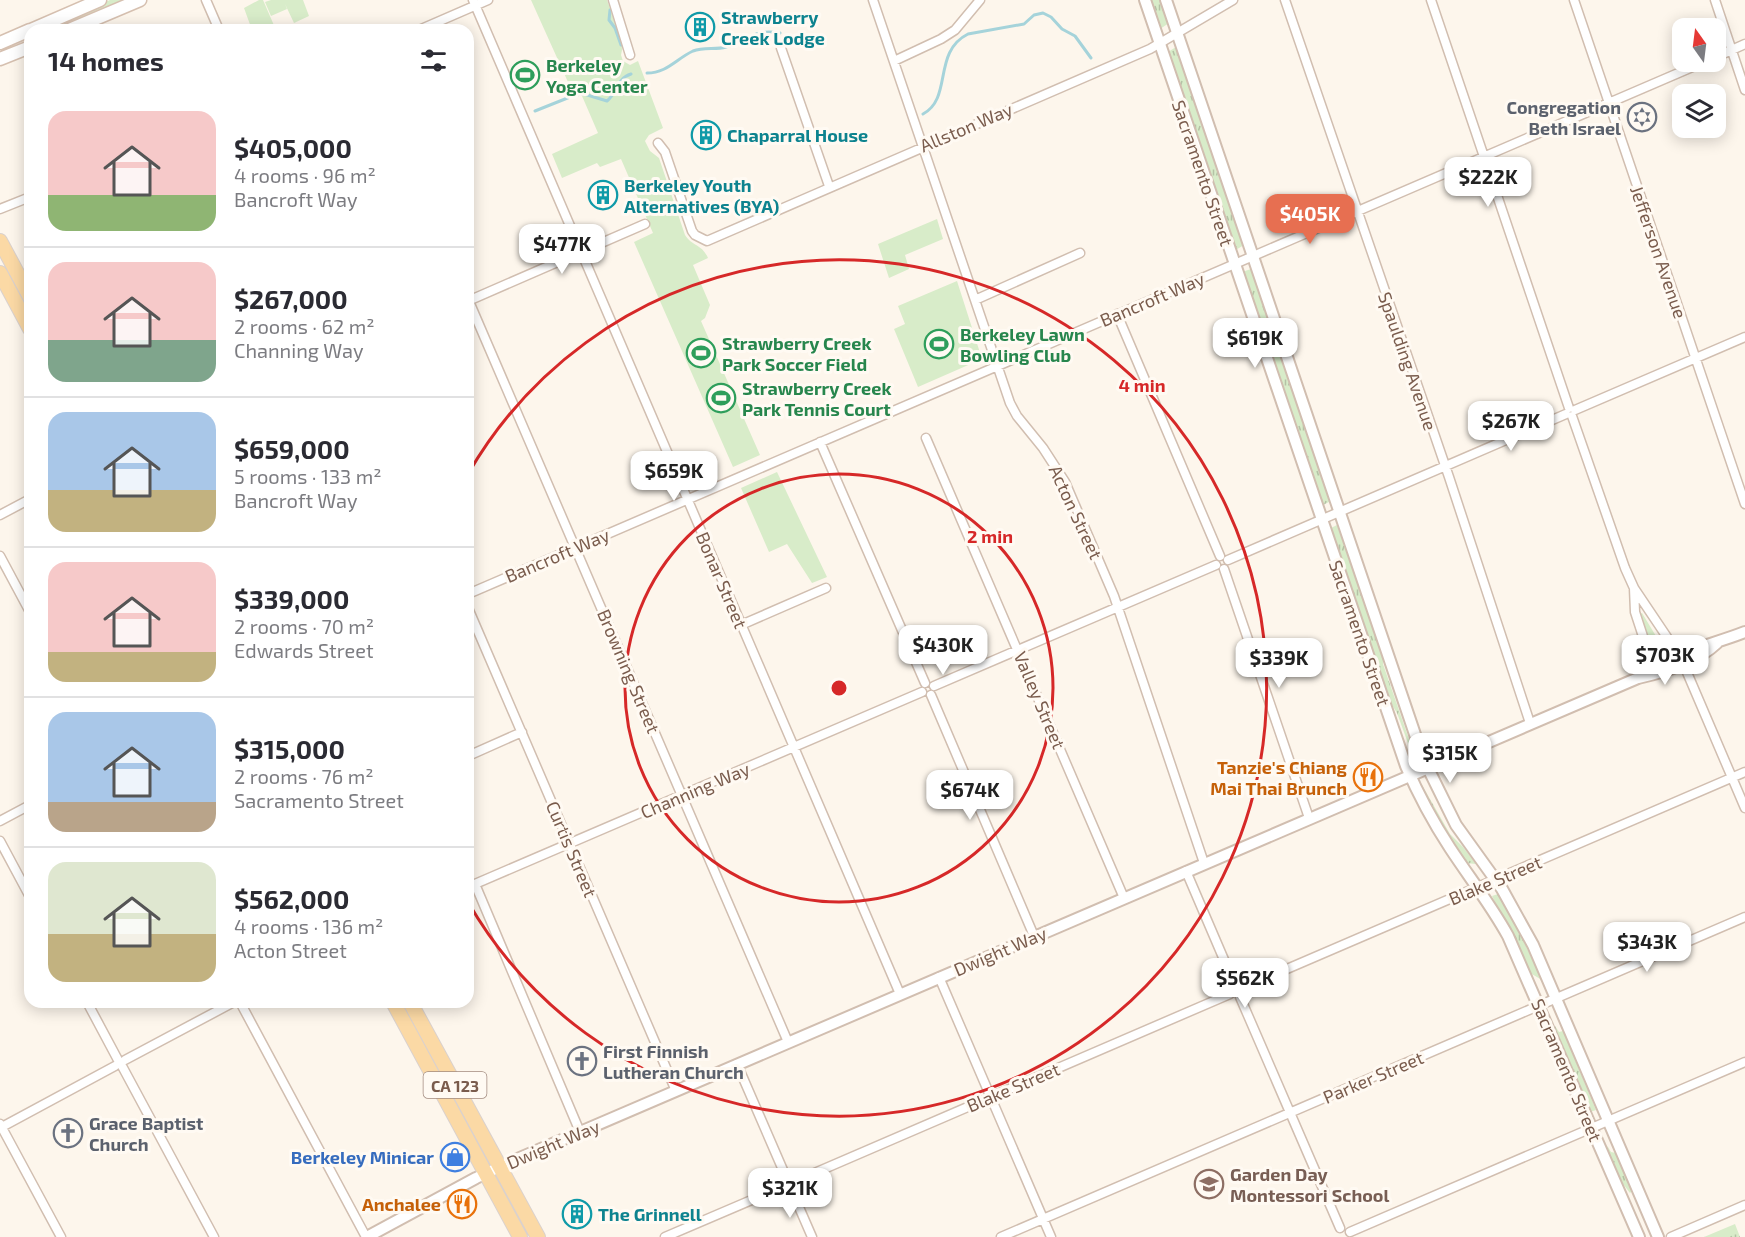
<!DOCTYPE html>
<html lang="en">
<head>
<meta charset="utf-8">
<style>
  body { margin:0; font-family:"Exo 2",sans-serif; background:#f2f2f3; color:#2b2b33; height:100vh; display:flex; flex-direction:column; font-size:22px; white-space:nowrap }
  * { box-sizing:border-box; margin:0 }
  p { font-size:20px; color:#7c7c81 }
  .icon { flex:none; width:33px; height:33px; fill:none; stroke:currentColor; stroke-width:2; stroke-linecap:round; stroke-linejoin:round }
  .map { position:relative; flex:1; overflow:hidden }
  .panel { position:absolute; left:24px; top:24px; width:450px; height:984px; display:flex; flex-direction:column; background:#fff; border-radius:18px; box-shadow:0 3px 15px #0003 }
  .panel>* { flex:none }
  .needle { width:39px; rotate:346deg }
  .controls { position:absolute; left:1672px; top:18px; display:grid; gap:12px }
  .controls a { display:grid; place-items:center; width:54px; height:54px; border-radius:12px; background:#fff; box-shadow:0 3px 15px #0003; font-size:30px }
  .price { position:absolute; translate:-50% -51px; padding:0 14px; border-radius:12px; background:#fff; color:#222; font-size:20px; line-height:39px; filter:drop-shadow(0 2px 3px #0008) }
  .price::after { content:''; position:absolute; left:50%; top:36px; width:18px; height:14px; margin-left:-9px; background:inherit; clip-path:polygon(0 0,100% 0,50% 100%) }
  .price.current { background:#e76f51; color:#fff }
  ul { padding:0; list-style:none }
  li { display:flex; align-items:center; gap:18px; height:150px; padding:0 24px }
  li+li { border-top:2px solid #e1e1e2 }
  li span { display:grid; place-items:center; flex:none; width:168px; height:120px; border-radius:18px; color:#555 }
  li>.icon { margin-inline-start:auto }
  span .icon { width:72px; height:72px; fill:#fffc; stroke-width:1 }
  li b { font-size:26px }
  h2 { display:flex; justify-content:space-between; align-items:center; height:72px; padding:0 24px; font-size:26px }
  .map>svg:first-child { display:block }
  .grass { fill:url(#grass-tufts) }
  .green { fill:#d8ecc9 }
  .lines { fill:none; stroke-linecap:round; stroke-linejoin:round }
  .stream { stroke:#a5d3da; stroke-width:3 }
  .minor-casing { stroke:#d1beb0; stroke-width:11 }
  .tertiary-casing { stroke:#d1beb0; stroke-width:14 }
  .secondary-casing { stroke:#d6c0b0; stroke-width:15 }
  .primary-casing { stroke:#dad1cd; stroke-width:16 }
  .minor { stroke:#fff; stroke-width:8 }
  .tertiary { stroke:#fff; stroke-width:10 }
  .secondary { stroke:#fff; stroke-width:12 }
  .primary { stroke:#fbd9a5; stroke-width:14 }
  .ring { fill:none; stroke:#d62828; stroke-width:3 }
  .labels { text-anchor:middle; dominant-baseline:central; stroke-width:6; stroke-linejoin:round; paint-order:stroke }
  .shield { fill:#fffaf3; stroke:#a28b7f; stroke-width:1.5 }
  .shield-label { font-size:16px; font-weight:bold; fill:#7a5c4d }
  .culture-label { font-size:18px; font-weight:bold; fill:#0d838f; stroke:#fffaf3; text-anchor:start }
  .leisure-label { font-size:18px; font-weight:bold; fill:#27864d; stroke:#fffaf3; text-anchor:start }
  .worship-label { font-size:18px; font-weight:bold; fill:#5b616d; stroke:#fffaf3; text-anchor:start }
  .street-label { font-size:18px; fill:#7a5c4d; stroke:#fffaf3 }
  .food-label { font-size:18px; font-weight:bold; fill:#c56008; stroke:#fffaf3; text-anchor:end }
  .shop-label { font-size:18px; font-weight:bold; fill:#366cbe; stroke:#fffaf3; text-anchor:end }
  .education-label { font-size:18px; font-weight:bold; fill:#785e54; stroke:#fffaf3; text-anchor:start }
  .centre { fill:#d62828; stroke:#fffaf3; stroke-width:3 }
  .ring-label { font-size:18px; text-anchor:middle; font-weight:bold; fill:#d62828; stroke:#fffaf3; stroke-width:6; stroke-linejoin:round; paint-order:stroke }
</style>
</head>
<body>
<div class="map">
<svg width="1745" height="1237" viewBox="0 0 1745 1237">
  <defs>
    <pattern id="grass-tufts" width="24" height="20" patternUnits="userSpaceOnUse" patternTransform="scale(1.5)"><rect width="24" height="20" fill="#d8ecc9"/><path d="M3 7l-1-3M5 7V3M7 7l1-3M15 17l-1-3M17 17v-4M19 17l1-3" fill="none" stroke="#b4c2a5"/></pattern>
  </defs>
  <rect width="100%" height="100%" fill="#fdf6ec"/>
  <!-- grass -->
  <path class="grass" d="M110,0h13l-65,30h-17z
    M1148,0h13l8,23 -9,6z
    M1176,47l68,198 -10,6 -66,-199z
    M1251,269l80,232 -10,5 -79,-234z
    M1337,525l46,132v7l28,81 -2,1 -12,-33 -10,-16 -58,-168z
    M1422,785l28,49 13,13 13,17 -11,-1 -19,-30 -26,-47z
    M1498,894l15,25 29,61 -12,-7 -38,-77z
    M1555,1026l4,6 4,-1 33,79 -6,2 -37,-85z
    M1604,1144l4,3 3,5 5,1 16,38 -2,2 -10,-13z
    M1735,1224l5,13h-36z"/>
  <!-- green -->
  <path class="green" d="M259,0h4l13,30h-24l-8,-22z
    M271,0h32l6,16 -15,7 -9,-19 2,5 -16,7 -6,-14z
    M531,0h76l16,45 -2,10 2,6 7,4 8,-4 25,67 -14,7 -4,6 5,10 9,7 26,77c8,12 17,9 23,23l-15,7 17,40 -5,13 -4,3 59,134 -27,12 -99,-225 19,-9 -32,-74 -21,8 -3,-4 -35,15 -10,-24 46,-21 -19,-44 -7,2z
    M937,219l6,20 -38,16 4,14 -20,9 -11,-34z
    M957,281l25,78 -64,28 -24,-58 11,-5 -7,-18z
    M777,472l50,105 -15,6 -25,-39 -18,8 -28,-64z
    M1642,613l23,38 -11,5 -14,-42z"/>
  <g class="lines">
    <!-- stream -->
    <path class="stream" d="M610,10l-1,10 6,8 6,17
      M647,73c20,0 29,-14 46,-22 11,-4 23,-1 33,-4 24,-6 26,-19 54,-14
      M535,111l40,-16 9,-1 23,7c10,-8 10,-23 24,-27
      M923,114c30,-16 9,-62 45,-80l56,-10 10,-9 9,-2 8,4 11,12 13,7 16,22"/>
    <!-- minor casing -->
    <g class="minor-casing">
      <path id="minor" d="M206,0l13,30
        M473,0l427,994
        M613,0l17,55
        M873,0l137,403 7,13 26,32 22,34 49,114 90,267
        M1285,0l164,477 81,246
        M1431,0l138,408
        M1574,0l171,504
        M1715,0l30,90
        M419,30l69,-30
        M781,48l48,138
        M1716,57l29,-13
        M894,61l47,-22 14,-9 25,-30
        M658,143l7,9 27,79 3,4 12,6 443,-192 83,-49
        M0,209l30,-12
        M468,299l320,743
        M975,300l105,-47
        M468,301l177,-77
        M1117,314l103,242
        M1575,410l170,-73
        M1572,416l53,152 9,20 45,67
        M926,438l198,460
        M820,442l105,241
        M0,515l30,-16
        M0,556l30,56
        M1228,560l338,-146
        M1224,569l85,249
        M1634,588l1,24 18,55
        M468,594l1236,-532
        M468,608l208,483
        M741,625l85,-37
        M1683,663l62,145
        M934,686l282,-121
        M931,695l103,241
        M468,756l54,-24
        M0,821l30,-16
        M0,841l30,56
        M1186,871l48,112
        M475,884l105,248
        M468,887l454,-195
        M939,977l112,260
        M1245,987l500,-215
        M1240,997l100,231
        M87,1002l31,58
        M240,1002l126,235
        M125,1060l109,-58
        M737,1064l49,113
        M122,1066l92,171
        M0,1124l61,113
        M0,1128l115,-62
        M796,1181l434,-187
        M792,1191l20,46
        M1350,1232l395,-170
        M665,1237l117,-50
        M1001,1237l744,-320
        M1671,1237l74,-32"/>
    </g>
    <!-- tertiary casing -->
    <g class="tertiary-casing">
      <path id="tertiary" d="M1145,0l261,766c12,28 27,56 44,82 19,29 41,57 58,88l131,301
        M1166,0l257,758 33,67 46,64 31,56 125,292
        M1641,676c30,-24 69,-30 104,-44
        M367,1237l109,-59 32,-15 1130,-485c27,-6 59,-16 79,-35"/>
    </g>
    <!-- secondary casing -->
    <g class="secondary-casing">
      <path id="secondary" d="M31,30l69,-30
        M69,30l71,-30
        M0,43l30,-13
        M0,59l30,-12"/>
    </g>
    <!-- primary casing -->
    <g class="primary-casing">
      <path id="primary" d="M0,241l30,56
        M0,273l30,56
        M393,1002l127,235
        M410,1002l128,235"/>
    </g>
    <!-- minor -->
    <use href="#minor" class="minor"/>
    <!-- tertiary -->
    <use href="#tertiary" class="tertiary"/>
    <!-- secondary -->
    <use href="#secondary" class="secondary"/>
    <!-- primary -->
    <use href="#primary" class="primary"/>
  </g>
  <!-- distance rings -->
  <g class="ring">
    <circle cx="839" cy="688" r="214"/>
    <path d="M468 474A428 428 0 1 1 468 902"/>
  </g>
  <!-- icons -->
  <defs>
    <g id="building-ring" transform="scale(1.5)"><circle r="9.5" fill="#fffaf3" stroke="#0f9aa8" stroke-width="1.5"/><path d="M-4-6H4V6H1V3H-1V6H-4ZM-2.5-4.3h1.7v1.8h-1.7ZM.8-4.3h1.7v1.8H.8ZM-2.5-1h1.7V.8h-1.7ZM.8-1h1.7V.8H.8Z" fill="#0f9aa8"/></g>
    <g id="stadium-ring" transform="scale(1.5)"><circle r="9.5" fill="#fffaf3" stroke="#2e9e5b" stroke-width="1.5"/><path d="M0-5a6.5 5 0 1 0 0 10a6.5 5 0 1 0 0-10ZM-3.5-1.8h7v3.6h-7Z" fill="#2e9e5b"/></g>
    <g id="synagogue-ring" transform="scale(1.5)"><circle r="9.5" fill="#fffaf3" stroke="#6b7280" stroke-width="1.5"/><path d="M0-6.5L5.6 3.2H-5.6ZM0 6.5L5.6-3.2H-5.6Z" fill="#6b7280"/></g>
    <g id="restaurant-ring" transform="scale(1.5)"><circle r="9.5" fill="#fffaf3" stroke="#e8710a" stroke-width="1.5"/><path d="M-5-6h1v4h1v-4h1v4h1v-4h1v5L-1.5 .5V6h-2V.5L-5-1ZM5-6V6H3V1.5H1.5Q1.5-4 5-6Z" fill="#e8710a"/></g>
    <g id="church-ring" transform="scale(1.5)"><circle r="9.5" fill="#fffaf3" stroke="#6b7280" stroke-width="1.5"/><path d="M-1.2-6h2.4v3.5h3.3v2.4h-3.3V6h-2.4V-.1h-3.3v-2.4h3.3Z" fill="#6b7280"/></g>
    <g id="shop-ring" transform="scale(1.5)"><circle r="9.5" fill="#fffaf3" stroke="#3f7fe0" stroke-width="1.5"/><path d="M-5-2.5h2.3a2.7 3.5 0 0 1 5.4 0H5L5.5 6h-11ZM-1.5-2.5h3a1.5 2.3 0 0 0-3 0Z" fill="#3f7fe0"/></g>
    <g id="school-ring" transform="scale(1.5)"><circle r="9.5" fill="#fffaf3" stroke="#8d6e63" stroke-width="1.5"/><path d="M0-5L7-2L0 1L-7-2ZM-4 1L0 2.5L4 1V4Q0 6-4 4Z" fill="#8d6e63"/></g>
  </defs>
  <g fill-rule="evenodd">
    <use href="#building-ring" x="700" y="27"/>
    <use href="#stadium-ring" x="525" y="75"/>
    <use href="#synagogue-ring" x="1642" y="117"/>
    <use href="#building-ring" x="706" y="135"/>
    <use href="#building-ring" x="603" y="195"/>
    <use href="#stadium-ring" x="939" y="344"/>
    <use href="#stadium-ring" x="701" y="353"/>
    <use href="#stadium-ring" x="721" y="398"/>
    <use href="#restaurant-ring" x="1368" y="777"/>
    <use href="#church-ring" x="582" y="1061"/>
    <use href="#church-ring" x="68" y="1133"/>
    <use href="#shop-ring" x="455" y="1157"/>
    <use href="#school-ring" x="1209" y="1184"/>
    <use href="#restaurant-ring" x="462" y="1204"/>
    <use href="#building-ring" x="577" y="1214"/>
  </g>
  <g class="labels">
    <!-- shield labels -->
    <rect class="shield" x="423.5" y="1072" width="63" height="26" rx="4.5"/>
    <g class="shield-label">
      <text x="455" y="1085">CA 123</text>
    </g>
    <!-- culture labels -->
    <g class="culture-label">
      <text x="721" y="17">Strawberry<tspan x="721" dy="21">Creek Lodge</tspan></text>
      <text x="727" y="135">Chaparral House</text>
      <text x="624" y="185">Berkeley Youth<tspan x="624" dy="21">Alternatives (BYA)</tspan></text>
      <text x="598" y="1214">The Grinnell</text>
    </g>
    <!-- leisure labels -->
    <g class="leisure-label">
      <text x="546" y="65">Berkeley<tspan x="546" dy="21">Yoga Center</tspan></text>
      <text x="960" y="334">Berkeley Lawn<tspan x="960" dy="21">Bowling Club</tspan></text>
      <text x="722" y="343">Strawberry Creek<tspan x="722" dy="21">Park Soccer Field</tspan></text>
      <text x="742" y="388">Strawberry Creek<tspan x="742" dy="21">Park Tennis Court</tspan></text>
    </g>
    <!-- worship labels -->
    <g class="worship-label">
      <text x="1621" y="107" text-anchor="end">Congregation<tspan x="1621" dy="21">Beth Israel</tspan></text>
      <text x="603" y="1051">First Finnish<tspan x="603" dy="21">Lutheran Church</tspan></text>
      <text x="89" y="1123">Grace Baptist<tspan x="89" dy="21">Church</tspan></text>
    </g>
    <!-- street labels -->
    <g class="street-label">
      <text transform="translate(966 127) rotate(-23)">Allston Way</text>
      <text transform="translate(1203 173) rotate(71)">Sacramento Street</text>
      <text transform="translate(1659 252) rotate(71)">Jefferson Avenue</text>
      <text transform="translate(1152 299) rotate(-23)">Bancroft Way</text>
      <text transform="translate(1408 361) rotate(71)">Spaulding Avenue</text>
      <text transform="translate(1076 512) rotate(65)">Acton Street</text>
      <text transform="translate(557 555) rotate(-23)">Bancroft Way</text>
      <text transform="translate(722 580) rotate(67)">Bonar Street</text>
      <text transform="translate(1360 633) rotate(71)">Sacramento Street</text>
      <text transform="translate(629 671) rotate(67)">Browning Street</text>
      <text transform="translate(1040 700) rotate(67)">Valley Street</text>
      <text transform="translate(695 790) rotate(-23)">Channing Way</text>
      <text transform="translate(572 849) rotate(67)">Curtis Street</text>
      <text transform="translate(1495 880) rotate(-23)">Blake Street</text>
      <text transform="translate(1000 951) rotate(-23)">Dwight Way</text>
      <text transform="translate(1567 1070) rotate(67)">Sacramento Street</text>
      <text transform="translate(1373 1077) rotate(-23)">Parker Street</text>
      <text transform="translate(1013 1087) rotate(-23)">Blake Street</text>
      <text transform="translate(553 1144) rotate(-23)">Dwight Way</text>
    </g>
    <!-- food labels -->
    <g class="food-label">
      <text x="1347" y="767">Tanzie's Chiang<tspan x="1347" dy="21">Mai Thai Brunch</tspan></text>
      <text x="441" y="1204">Anchalee</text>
    </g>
    <!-- shop labels -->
    <g class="shop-label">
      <text x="434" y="1157">Berkeley Minicar</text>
    </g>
    <!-- education labels -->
    <g class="education-label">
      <text x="1230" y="1174">Garden Day<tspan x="1230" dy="21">Montessori School</tspan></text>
    </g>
  </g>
  <circle cx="839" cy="688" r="9" class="centre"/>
  <g class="ring-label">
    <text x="1142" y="392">4 min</text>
    <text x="990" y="543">2 min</text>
  </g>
</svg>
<div class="controls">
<a><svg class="needle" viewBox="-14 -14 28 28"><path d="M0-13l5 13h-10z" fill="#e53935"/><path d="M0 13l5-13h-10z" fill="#7c7c81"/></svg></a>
<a><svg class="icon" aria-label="layers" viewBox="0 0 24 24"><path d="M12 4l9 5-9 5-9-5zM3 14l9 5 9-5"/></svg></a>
</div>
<b class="price" style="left:1488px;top:208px">$222K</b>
<b class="price current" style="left:1310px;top:245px">$405K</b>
<b class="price" style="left:562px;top:275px">$477K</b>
<b class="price" style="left:1255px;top:369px">$619K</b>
<b class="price" style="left:1511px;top:452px">$267K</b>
<b class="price" style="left:674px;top:502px">$659K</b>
<b class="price" style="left:943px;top:676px">$430K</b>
<b class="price" style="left:1665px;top:686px">$703K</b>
<b class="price" style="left:1279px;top:689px">$339K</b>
<b class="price" style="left:1450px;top:784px">$315K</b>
<b class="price" style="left:970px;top:821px">$674K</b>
<b class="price" style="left:1647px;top:973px">$343K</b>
<b class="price" style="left:1245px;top:1009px">$562K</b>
<b class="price" style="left:790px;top:1219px">$321K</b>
<section class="panel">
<h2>14 homes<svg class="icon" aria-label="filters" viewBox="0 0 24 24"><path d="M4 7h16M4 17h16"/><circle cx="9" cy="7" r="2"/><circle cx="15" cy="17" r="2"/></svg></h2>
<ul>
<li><span style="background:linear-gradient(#f6c9c9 70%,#8fb573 0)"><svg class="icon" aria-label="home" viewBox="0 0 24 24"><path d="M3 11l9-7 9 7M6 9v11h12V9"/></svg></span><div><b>$405,000</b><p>4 rooms · 96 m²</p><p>Bancroft Way</p></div></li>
<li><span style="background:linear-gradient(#f6c9c9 65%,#7fa58c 0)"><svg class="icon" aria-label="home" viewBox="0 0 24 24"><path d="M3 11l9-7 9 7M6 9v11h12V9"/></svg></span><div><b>$267,000</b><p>2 rooms · 62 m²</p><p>Channing Way</p></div></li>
<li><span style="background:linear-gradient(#a9c7e8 65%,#c2b280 0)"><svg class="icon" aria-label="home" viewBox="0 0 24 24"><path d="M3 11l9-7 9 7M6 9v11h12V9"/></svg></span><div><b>$659,000</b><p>5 rooms · 133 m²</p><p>Bancroft Way</p></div></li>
<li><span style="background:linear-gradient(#f6c9c9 75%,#c2b280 0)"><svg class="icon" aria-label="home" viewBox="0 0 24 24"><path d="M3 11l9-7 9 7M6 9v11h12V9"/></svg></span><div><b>$339,000</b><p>2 rooms · 70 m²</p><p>Edwards Street</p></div></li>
<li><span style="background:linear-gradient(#a9c7e8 75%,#b9a48a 0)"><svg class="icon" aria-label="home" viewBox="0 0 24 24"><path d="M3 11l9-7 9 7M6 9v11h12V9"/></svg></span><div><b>$315,000</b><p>2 rooms · 76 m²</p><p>Sacramento Street</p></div></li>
<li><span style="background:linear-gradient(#dfe7d0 60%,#c2b280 0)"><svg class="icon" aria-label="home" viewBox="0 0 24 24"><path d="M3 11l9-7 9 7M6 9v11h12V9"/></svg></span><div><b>$562,000</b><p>4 rooms · 136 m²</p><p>Acton Street</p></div></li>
</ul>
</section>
</div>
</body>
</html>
